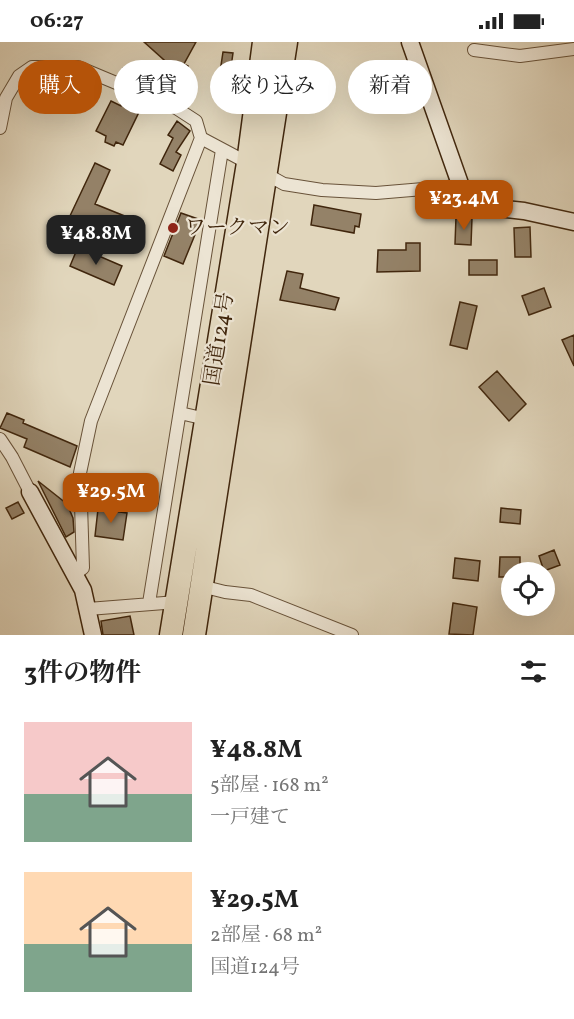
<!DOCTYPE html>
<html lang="ja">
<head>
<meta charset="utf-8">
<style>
  body { margin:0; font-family:Vollkorn,"Noto Serif JP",serif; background:#f2f2f2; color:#222; height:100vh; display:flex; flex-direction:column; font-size:22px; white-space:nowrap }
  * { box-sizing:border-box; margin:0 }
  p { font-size:20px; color:#767676 }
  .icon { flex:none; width:33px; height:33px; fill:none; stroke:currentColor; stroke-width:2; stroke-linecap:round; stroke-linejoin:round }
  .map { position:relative; height:593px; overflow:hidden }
  .sheet { display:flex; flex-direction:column; background:#fff; flex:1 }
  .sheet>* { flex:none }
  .guide { position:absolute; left:18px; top:18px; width:538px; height:54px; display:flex; gap:12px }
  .fabs { position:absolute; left:501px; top:520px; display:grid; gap:12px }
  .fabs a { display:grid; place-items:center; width:54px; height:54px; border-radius:50%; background:#fff; box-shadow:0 6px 24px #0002; font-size:30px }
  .price { position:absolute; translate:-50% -51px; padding:0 14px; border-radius:12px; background:#b45309; color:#fff; font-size:20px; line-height:39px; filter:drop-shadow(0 2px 3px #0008) }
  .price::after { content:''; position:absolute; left:50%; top:36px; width:18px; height:14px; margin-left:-9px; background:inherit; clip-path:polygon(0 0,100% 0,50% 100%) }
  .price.current { background:#222; color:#fff }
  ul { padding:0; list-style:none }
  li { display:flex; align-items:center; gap:18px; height:150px; padding:0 24px }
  li span { display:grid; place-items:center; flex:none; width:168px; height:120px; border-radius:0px; color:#555 }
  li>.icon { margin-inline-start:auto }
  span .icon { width:72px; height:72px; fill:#fffc; stroke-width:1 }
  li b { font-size:26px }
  h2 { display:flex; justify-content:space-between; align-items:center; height:72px; padding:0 24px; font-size:26px }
  .chip { padding:0 21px; border-radius:27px; background:#fff; box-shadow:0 6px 24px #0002; font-size:21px; line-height:54px }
  .chip.current { background:#b45309; color:#fff }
  .status { display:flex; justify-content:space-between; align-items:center; height:42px; padding:0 30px; background:#fff; direction:ltr }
  .status svg { height:16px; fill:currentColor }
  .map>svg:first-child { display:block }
  .building { fill:#948268; stroke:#40260d; stroke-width:1.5 }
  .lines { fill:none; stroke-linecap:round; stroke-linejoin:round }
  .street-casing { stroke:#685239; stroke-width:14 }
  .secondary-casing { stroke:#40260d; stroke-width:19 }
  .highway-casing { stroke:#40260d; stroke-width:25 }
  .street { stroke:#ece4d3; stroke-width:12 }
  .secondary { stroke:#ece4d3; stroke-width:16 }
  .highway { stroke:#e1d6bc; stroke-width:22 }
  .poi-dot { fill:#8f2418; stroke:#ece4d3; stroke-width:2 }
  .labels { text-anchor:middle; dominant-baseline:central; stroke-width:4.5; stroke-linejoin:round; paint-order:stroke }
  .poi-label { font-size:21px; fill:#40260d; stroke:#ece4d3; text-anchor:start }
  .street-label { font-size:21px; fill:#40260d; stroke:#ece4d3 }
</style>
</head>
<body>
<div class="status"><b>06:27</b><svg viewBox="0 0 49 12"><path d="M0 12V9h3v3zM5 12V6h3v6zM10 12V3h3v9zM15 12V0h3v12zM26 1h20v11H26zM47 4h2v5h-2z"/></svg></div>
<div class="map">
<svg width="574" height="593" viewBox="0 0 574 593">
  <rect width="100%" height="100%" fill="#e1d6bc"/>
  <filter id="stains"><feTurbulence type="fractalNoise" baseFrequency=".00333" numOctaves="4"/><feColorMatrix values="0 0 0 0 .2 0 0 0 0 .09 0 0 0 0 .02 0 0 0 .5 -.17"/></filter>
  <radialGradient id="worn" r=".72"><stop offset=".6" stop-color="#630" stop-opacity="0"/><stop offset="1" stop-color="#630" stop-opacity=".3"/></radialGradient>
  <!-- building -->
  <path class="building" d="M144,0h52l-12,22 4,2 -6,10z
    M223,10l10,1 -3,21 -10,-2z
    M123,26l57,10 -8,16 -21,-11 -29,-7z
    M111,59l10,5 1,-4 18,8 -17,35 -7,-3 -2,4 -9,-4 1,-6 -10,-5z
    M177,79l13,10 -14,21 5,3 -8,16 -13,-7 13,-26 -5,-3z
    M95,121l15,7 -15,34 42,17 -9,21 -59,-24z
    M314,163l47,9 -2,13 -4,-1 -1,7 -43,-8z
    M181,171l20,7 -18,44 -19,-8z
    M456,175l16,1 -1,27 -16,-1z
    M530,185l1,30h-16l-1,-29z
    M406,201h14v28l-43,1 1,-22h28z
    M78,205l44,19 -8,19 -44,-19z
    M469,218h28v15h-28z
    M287,229l16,3 -3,14 39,10 -4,12 -55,-10z
    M544,246l7,19 -22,8 -7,-19z
    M460,260l17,4 -10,43 -17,-4z
    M574,293v31l-12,-26z
    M497,329l29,33 -17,17 -30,-34z
    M7,371l17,7 -1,3 54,23 -7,21 -46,-20 3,-8 -27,-11z
    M38,439l29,23 6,14 1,14 -8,5z
    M18,460l6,11 -12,6 -6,-11z
    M501,466l20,2 -1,14 -20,-2z
    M98,467l29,4 -4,27 -28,-4z
    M554,508l6,15 -16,6 -5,-15z
    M500,515h20v16h-8v4h-13z
    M455,516l25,3 -2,20 -25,-3z
    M453,561l24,4 -4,28 -24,-1z
    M130,574l4,19h-31l-2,-14z"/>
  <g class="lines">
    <!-- street casing -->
    <g class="street-casing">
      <path id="street" d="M474,8l46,6 54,-7
        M0,86l6,-30 13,-22 13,-9h46l98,41 20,13 5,17 -110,283 -11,52 3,95 -7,5
        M201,96l47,25
        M266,132l18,10 38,6 54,3 83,-7
        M180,371l26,6
        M0,397l12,18 18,35
        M201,544l24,6 26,3 101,40
        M149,561l73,-453
        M88,567l89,-7"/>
    </g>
    <!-- secondary casing -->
    <g class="secondary-casing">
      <path id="secondary" d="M410,0l55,156 14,8 45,5 50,11
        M30,450l53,98 10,45"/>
    </g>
    <!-- highway casing -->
    <g class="highway-casing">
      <path id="highway" d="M171,593l77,-472 16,-121
        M194,593l92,-593"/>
    </g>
    <!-- street -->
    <use href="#street" class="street"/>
    <!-- secondary -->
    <use href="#secondary" class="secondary"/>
    <!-- highway -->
    <use href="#highway" class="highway"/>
  </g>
  <!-- markers -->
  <circle class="poi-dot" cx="173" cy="186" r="6"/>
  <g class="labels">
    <!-- poi labels -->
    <g class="poi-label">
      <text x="185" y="186">ワークマン</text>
    </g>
    <!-- street labels -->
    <g class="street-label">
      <text transform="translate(220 297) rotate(-81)">国道124号</text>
    </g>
  </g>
  <rect width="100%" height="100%" filter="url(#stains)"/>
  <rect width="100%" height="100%" fill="url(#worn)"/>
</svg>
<div class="fabs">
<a><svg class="icon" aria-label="locate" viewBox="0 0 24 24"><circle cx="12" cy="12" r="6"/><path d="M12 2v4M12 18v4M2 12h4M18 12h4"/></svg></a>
</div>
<b class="price" style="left:464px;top:189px">¥23.4M</b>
<b class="price current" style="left:96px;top:224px">¥48.8M</b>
<b class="price" style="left:111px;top:482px">¥29.5M</b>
<div class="guide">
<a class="chip current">購入</a>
<a class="chip">賃貸</a>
<a class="chip">絞り込み</a>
<a class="chip">新着</a>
</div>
</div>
<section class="sheet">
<h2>3件の物件<svg class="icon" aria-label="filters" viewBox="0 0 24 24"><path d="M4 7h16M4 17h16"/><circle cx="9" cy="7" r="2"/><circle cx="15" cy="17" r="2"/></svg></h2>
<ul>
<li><span style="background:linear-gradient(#f6c9c9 60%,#7fa58c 0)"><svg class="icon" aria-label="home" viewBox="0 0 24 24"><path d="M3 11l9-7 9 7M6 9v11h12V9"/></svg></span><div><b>¥48.8M</b><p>5部屋 · 168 m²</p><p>一戸建て</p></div></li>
<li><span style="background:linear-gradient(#ffd9b3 60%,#7fa58c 0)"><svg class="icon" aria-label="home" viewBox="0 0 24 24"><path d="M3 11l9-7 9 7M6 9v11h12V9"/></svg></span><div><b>¥29.5M</b><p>2部屋 · 68 m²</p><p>国道124号</p></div></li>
</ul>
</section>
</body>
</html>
